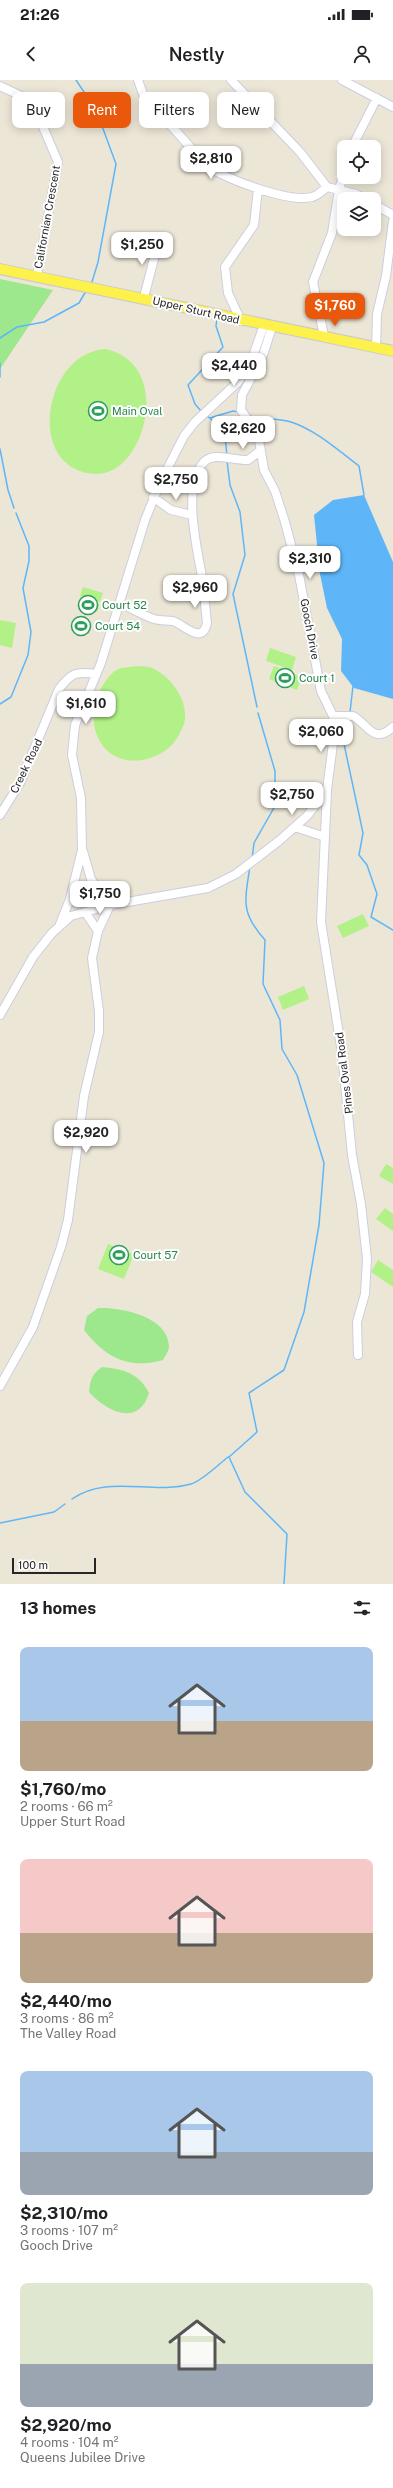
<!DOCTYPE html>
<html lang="en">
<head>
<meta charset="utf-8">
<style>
  body { margin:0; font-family:"Public Sans",sans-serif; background:#f2f2f2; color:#202124; height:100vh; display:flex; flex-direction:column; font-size:15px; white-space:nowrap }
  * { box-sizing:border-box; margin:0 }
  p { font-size:13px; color:#757577 }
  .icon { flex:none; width:22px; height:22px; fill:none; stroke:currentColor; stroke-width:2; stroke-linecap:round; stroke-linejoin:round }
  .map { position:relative; height:1504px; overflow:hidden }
  .drawer { display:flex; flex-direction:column; background:#fff; flex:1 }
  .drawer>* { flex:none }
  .guide { position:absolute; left:12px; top:12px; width:369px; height:36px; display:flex; gap:8px }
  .controls { position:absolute; left:337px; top:60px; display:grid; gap:8px }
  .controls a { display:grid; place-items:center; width:44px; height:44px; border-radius:8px; background:#fff; box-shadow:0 2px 10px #0003; font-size:20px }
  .scale { position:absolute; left:12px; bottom:10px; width:84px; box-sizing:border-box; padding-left:4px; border:2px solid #272727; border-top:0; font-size:11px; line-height:14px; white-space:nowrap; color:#272727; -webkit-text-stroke:3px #fff; paint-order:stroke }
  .price { position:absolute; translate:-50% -34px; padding:0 9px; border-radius:8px; background:#fff; color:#222; font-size:13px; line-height:26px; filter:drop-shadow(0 1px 2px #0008) }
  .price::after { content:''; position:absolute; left:50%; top:24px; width:12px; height:9px; margin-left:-6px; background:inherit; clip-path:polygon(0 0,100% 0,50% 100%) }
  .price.current { background:#ea580c; color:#fff }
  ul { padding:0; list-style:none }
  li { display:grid; align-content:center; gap:8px; height:212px; padding:0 20px }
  li span { display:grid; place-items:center; height:124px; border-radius:8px; color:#555 }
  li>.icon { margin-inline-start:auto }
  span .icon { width:72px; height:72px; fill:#fffc; stroke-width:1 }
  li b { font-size:17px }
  h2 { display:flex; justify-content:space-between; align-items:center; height:48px; padding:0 20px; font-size:17px }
  .tag { padding:0 14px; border-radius:8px; background:#fff; box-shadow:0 2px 10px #0003; font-size:14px; line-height:36px }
  .tag.current { background:#ea580c; color:#fff }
  .status { display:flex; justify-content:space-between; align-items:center; height:28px; padding:0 20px; background:#fff; direction:ltr }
  .status svg { height:11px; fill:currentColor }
  header { display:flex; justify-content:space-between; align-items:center; height:52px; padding:0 20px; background:#fff; font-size:18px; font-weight:600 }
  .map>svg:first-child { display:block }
  .green { fill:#9de88d }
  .pitch { fill:#b2f187 }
  .water { fill:#5eb6f9 }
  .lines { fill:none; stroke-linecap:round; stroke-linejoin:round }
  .stream { stroke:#5eb6f9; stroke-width:1.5 }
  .minor-casing { stroke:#cccde2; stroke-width:10 }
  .major-casing { stroke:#cbcbcb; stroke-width:12 }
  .minor { stroke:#fff; stroke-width:8 }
  .major { stroke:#fdf14b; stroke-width:10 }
  .labels { text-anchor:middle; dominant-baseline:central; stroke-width:4; stroke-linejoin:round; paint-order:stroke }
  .street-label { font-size:11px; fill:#272727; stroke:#fff }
  .leisure-label { font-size:11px; fill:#27864d; stroke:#fff; text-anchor:start }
</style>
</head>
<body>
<div class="status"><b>21:26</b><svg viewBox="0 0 49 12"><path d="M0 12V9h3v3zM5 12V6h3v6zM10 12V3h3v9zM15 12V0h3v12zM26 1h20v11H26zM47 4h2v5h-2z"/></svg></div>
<header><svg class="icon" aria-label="back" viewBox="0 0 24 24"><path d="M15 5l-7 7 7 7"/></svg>Nestly<svg class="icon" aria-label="person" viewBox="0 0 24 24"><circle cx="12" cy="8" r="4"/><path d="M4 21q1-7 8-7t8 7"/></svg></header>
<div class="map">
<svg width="393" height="1504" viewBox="0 0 393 1504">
  <rect width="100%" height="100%" fill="#ece6d7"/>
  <!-- green -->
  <path class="green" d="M0,199l53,11 -53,79z
    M98,1228c22,-1 70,8 71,38 0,5 -4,10 -6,14 -35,10 -58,-3 -79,-30l3,-14z
    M102,1287c21,2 37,6 47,26 -11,35 -43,18 -60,-1 1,-12 3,-18 13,-25z"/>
  <!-- pitch -->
  <path class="pitch" d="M105,269c70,14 40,127 -9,125 -72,-3 -53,-121 9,-125z
    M83,507l20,6 -3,9 -20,-6z
    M80,518l20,6 -3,8 -20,-5z
    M74,538l18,5 -3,11 -18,-6z
    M0,540l16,3 -4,25 -12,-3z
    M270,568l26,9 -4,13 -26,-9z
    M139,586c5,1 11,0 15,3 19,9 39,38 28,60 -7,15 -16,24 -32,29 -49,15 -72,-39 -45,-76 4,-6 9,-12 16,-14 5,-1 12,-1 18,-2z
    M274,586l28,11 -5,13 -28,-11z
    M363,834l6,12 -26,12 -6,-12z
    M304,906l5,13 -26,11 -5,-13z
    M386,1084l7,4v16l-14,-8z
    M385,1128l8,6v17l-17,-12z
    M108,1164l26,10 -10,25 -26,-10z
    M378,1180l15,10v17l-22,-15z"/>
  <!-- water -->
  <path class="water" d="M364,415l29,67v137l-39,-11 -13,-17 1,-32 -15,-31 -7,-34 -6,-59 19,-15z"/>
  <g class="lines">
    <!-- stream -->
    <path class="stream" d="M76,0l14,21 12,25 14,38 -18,98 -6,20
      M0,258l17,-11 27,-5 35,-19 7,-12
      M0,283v14
      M201,331l-6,-7 -7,-19 35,-38 -7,-21 1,-7
      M249,336c14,4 29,2 42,6 25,8 48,29 68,44l5,29
      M208,337l2,1 23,-7 5,1
      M210,338l15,18 2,20
      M0,369l8,41 6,18
      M227,381l3,24 10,27 5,43 -12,39 24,113
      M0,624l11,-7 17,-42 3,-23 -8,-44 6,-27v-15l-13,-33
      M350,632l3,-26
      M348,642l-4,22 19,89 -4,22 8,10 10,29 -6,23 22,13
      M252,779l2,-16 21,-37v-35l-17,-58
      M250,786c-5,35 -10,46 15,74l-2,44 17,36 2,29 15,26 27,88 -5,62 -15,87 -20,58 -35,23 8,39 -28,25 16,35 42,42 -3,50
      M72,1419c35,-25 80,-4 119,-15 11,-3 28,-20 37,-27
      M0,1443l54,-11 11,-8"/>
    <!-- minor casing -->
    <g class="minor-casing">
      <path id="minor" d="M138,0l5,14 64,72c20,13 81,37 105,31 5,-1 11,-7 15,-10
        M231,0l69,72 27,35 29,7 9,5
        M342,0l51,27
        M0,6l32,15 26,61 -21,114
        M352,67l25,-49
        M374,124l19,11
        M144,217l11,-42 1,-18
        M241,241l-13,-28 -3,-26 29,-42 4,-36
        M324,256l-11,-54 19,-49 7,-43 5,-18
        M376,268l1,-34 9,-38 7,-55
        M153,417l18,13 21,5
        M120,523c11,5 22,12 34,16 6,2 12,1 19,2 10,3 29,25 34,2 -2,-17 -3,-35 -6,-52 -5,-27 -19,-89 4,-110 10,-9 31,0 43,-1l12,-9
        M333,636h20c15,8 20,29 40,11
        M327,711l-6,131 21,131 10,102 9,49 6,55 -2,35 -8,28 1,33
        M0,735l20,-32 39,-94c12,-16 17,-18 37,-15
        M295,747l30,10
        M83,771l8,28 19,26
        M85,832l13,19
        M60,844l10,-25 12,-49 -1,-52 -9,-43 3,-30 26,-62 44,-143 15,-37 24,-47 11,-14 42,-39 12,-16 15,-42
        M0,935l33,-58 19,-24 19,-17 39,-11 98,-17 28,-14 44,-34 27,-24 20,-26 8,-62 -2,-12 -12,-25 -22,-116 -14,-53 -10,-31 -11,-21 -6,-36 -17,-24 1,-15 21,-40 9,-28
        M0,1306l33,-59 28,-80 7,-27 16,-124 15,-64v-21l-7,-53 6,-27 12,-26"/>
    </g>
    <!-- major casing -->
    <g class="major-casing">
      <path id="major" d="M0,189l393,82"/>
    </g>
    <!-- minor -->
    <use href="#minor" class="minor"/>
    <!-- major -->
    <use href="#major" class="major"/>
  </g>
  <!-- icons -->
  <defs>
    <g id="stadium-ring" transform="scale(1)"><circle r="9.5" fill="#fff" stroke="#2e9e5b" stroke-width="1.5"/><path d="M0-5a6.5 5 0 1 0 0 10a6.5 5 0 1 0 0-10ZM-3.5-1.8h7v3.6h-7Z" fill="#2e9e5b"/></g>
  </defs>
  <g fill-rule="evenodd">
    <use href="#stadium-ring" x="98" y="331"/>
    <use href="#stadium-ring" x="88" y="525"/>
    <use href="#stadium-ring" x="81" y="546"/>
    <use href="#stadium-ring" x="285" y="598"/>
    <use href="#stadium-ring" x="119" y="1175"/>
  </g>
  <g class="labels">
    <!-- street labels -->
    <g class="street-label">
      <text transform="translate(47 137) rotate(-80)">Californian Crescent</text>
      <text transform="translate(196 230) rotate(13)">Upper Sturt Road</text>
      <text transform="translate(310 549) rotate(79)">Gooch Drive</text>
      <text transform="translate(26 686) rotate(-64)">Creek Road</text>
      <text transform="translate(344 993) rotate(-97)">Pines Oval Road</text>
    </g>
    <!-- leisure labels -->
    <g class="leisure-label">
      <text x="112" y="331">Main Oval</text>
      <text x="102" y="525">Court 52</text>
      <text x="95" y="546">Court 54</text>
      <text x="299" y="598">Court 1</text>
      <text x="133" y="1175">Court 57</text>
    </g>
  </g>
</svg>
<div class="controls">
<a><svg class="icon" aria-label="locate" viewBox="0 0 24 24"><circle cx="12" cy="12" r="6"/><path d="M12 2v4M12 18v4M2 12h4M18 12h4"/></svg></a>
<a><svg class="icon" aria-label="layers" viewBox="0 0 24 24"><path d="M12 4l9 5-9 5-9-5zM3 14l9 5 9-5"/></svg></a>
</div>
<div class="scale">100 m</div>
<b class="price" style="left:211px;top:100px">$2,810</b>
<b class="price" style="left:142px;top:186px">$1,250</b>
<b class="price current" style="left:335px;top:247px">$1,760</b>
<b class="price" style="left:234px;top:307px">$2,440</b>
<b class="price" style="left:243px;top:370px">$2,620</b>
<b class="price" style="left:176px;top:421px">$2,750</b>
<b class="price" style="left:310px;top:500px">$2,310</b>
<b class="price" style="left:195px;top:529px">$2,960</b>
<b class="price" style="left:86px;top:645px">$1,610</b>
<b class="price" style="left:321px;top:673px">$2,060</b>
<b class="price" style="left:292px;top:736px">$2,750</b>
<b class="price" style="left:100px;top:835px">$1,750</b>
<b class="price" style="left:86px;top:1074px">$2,920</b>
<div class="guide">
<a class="tag">Buy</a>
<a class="tag current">Rent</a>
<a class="tag">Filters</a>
<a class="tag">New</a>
</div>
</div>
<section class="drawer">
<h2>13 homes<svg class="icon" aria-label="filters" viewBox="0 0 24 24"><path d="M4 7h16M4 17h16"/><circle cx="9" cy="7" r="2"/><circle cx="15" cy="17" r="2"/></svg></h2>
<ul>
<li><span style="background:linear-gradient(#a9c7e8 60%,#b9a48a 0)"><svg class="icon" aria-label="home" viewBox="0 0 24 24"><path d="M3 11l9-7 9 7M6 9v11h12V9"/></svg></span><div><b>$1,760/mo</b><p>2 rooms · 66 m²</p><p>Upper Sturt Road</p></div></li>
<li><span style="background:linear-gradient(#f6c9c9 60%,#b9a48a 0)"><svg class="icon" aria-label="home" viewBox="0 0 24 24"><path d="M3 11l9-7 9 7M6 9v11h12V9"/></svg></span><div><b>$2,440/mo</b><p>3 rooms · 86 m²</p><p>The Valley Road</p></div></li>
<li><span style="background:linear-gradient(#a9c7e8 65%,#9aa5b1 0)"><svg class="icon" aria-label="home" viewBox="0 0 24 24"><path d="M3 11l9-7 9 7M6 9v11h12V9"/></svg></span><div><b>$2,310/mo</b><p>3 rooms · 107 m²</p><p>Gooch Drive</p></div></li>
<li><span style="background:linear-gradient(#dfe7d0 65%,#9aa5b1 0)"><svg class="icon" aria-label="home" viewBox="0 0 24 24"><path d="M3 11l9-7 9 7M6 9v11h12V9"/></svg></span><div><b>$2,920/mo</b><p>4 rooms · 104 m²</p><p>Queens Jubilee Drive</p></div></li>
</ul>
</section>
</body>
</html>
